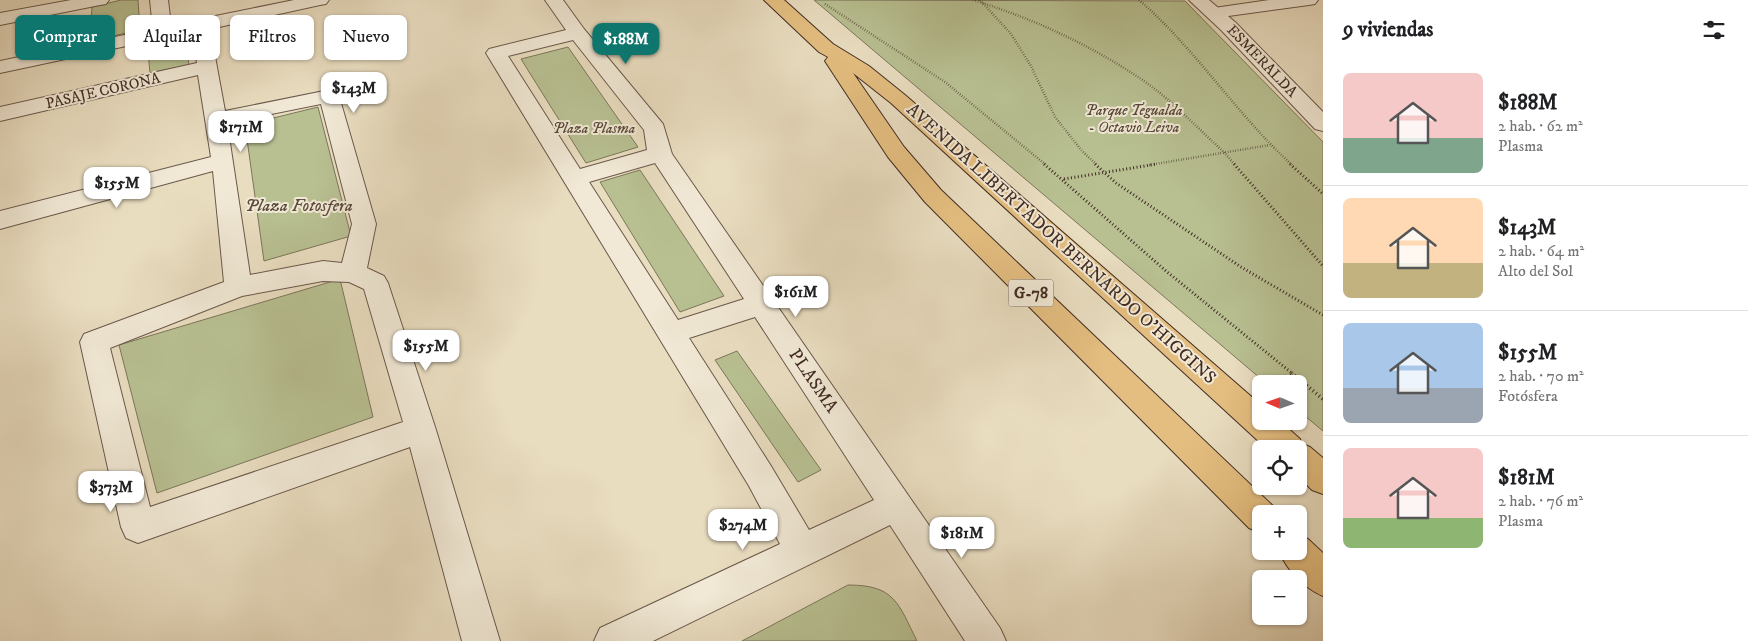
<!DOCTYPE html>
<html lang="es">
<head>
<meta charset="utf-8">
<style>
  body { margin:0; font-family:"IM FELL DW Pica",serif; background:#f6f6f6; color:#202124; height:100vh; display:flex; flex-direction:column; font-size:19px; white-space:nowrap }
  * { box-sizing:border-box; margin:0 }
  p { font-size:16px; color:#757577 }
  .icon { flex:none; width:28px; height:28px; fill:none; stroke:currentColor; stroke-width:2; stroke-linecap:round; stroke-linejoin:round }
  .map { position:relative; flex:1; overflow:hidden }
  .details { display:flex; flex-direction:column; background:#fff; width:425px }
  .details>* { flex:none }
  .guide { position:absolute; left:15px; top:15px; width:475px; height:45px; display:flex; gap:10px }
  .needle { width:32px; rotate:272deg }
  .tools { position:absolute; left:1252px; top:375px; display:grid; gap:10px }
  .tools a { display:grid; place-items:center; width:55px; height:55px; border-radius:8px; background:#fff; box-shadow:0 1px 4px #0004; font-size:25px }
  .price { position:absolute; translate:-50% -42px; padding:0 11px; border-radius:10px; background:#fff; color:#222; font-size:16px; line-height:32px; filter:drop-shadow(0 1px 2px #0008) }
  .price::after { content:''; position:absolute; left:50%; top:30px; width:15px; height:11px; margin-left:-8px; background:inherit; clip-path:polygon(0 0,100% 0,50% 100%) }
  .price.current { background:#0f766e; color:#fff }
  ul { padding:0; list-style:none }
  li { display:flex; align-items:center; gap:15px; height:125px; padding:0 20px }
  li+li { border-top:1px solid #e0e0e0 }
  li span { display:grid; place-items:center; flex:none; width:140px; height:100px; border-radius:8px; color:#555 }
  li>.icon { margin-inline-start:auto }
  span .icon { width:60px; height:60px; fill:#fffc; stroke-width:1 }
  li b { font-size:21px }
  h2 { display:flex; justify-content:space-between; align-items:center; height:60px; padding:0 20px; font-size:21px }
  .chip { padding:0 18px; border-radius:8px; background:#fff; box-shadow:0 1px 4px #0004; font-size:18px; line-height:45px }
  .chip.current { background:#0f766e; color:#fff }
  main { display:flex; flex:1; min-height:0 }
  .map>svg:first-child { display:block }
  .green { fill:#b8c092; stroke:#7c765b }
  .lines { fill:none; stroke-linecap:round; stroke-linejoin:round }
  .minor-casing { stroke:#6b584b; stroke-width:2 }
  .tertiary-casing { stroke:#6b584b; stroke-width:2 }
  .primary-casing { stroke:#412c24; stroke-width:2 }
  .path-far2 { stroke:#412c24; stroke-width:2.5; stroke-dasharray:0.5 2; stroke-linecap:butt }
  .path-far1 { stroke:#412c24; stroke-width:3; stroke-dasharray:1 2.5; stroke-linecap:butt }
  .path { stroke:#412c24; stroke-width:4; stroke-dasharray:1 3; stroke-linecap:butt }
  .minor { fill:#f1e9d6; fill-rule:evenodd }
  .tertiary { fill:#f1e9d6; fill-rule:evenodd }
  .primary { fill:#e4be80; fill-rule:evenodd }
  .labels { text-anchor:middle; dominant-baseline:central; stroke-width:4; stroke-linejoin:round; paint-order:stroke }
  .far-street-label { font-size:15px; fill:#412c24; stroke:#f1e9d6 }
  .far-park-label { font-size:15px; font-style:italic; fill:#594a3a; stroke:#f1e9d6 }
  .shield { fill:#f1e9d6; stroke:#766559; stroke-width:1 }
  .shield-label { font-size:16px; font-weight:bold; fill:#412c24 }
  .park-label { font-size:18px; font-style:italic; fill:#594a3a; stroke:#f1e9d6 }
  .street-label { font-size:18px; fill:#412c24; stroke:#f1e9d6 }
</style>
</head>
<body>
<main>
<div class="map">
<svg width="1323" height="641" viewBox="0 0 1323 641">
  <rect width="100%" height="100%" fill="#e9ddc0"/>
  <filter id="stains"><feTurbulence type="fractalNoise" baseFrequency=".004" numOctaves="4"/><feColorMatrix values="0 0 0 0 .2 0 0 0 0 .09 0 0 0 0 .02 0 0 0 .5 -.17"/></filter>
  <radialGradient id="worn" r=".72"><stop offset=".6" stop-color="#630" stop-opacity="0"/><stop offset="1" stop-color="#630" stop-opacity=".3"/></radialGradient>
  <!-- green -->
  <path class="green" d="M121,0h17l2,30 -50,11 2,-34z
    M814,0l371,1 138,141v289l-24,-20v-27h-32z
    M184,34l5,31 -39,8 -3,-32z
    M568,47l70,100 -52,16 -65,-104z
    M318,107l33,129 -87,25 -19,-136z
    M640,170l84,126 -44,16 -80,-130z
    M340,279l33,138 -216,76 -38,-148z
    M737,351l84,119 -23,12 -83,-122z
    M848,585c47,0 50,18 69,56h-175z"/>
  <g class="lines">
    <!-- minor casing -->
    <g class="minor-casing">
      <path id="minor" d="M71,0h38l-3,4 -6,1 -100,20v-12z
        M150,0h18l3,25 123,-25h35l-3,4 -6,1 -110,24 15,82 104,-21 7,2 3,4 37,128 -9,44 17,8 4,7 48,147 64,211h-38l-52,-194 -272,96 -12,-5 -5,-11 -41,-185 4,-8 140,-52 -11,-111 -213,58v-18l211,-54 -13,-82 -198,46v-14l197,-44 -5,-31 -192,41v-12l153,-32zM321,104l31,120 -10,39 -19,-2 -73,14 -23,-152zM323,281l26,1 15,7 39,133 -253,85 -40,-159 132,-52z
        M545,0h18l21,29 79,95 9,30 328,474 6,13h-41l-75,-116 -237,116h-59l6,-13 180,-84 -31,-58 -263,-433 3,-4 77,-19zM573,40l71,90 3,20 -67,19 -72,-113zM655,163l89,136 -66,21 -89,-138zM755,317l119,183 -65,30 -38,-64 -82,-128z
        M1269,0h49l-3,4 -6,1 -95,13 -6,-1 -3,-4 3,-4 6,-1z"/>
    </g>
    <!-- tertiary casing -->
    <g class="tertiary-casing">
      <path id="tertiary" d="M1189,0h20l26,22 88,90v19l-8,-2 -94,-99z"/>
    </g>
    <!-- primary casing -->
    <g class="primary-casing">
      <path id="primary" d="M764,0h20l49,44 36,22 36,29 356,310v16h19l20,18 2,5 8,3 13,11v36l-11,-4 -13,-13v-28h-32l-376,-346 -38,-30 51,74 37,43 332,316 3,8h-15v19l-12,-5 -324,-326 -37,-45 -63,-96 3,-4 -9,-5z
        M1299,535l9,4 15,14v43c-19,-8 -36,-26 -44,-45h20z"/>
    </g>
    <!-- path-far2 -->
    <path class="path-far2" d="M973,0c61,19 118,45 171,81 29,20 54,48 80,71l11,13
      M980,0l31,34 20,32 24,51 27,34 15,14
      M1139,0c57,49 97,114 153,165
      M825,4l120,78 101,83
      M1149,165l121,-20"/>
    <!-- path-far1 -->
    <path class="path-far1" d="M1044,164l122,107 127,103
      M1095,164l21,19 125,84 82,48
      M1234,164l89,102
      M1290,164l33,30
      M1064,179l93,-15"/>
    <!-- path -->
    <path class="path" d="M1291,373l32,26"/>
    <!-- minor -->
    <use href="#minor" class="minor"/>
    <!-- tertiary -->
    <use href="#tertiary" class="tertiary"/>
    <!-- primary -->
    <use href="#primary" class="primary"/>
  </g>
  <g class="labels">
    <!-- far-street labels -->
    <g class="far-street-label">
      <text transform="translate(1262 61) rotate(46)">ESMERALDA</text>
      <text transform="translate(103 91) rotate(-13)">PASAJE CORONA</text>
    </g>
    <!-- far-park labels -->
    <g class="far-park-label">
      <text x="1134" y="110">Parque Tegualda<tspan x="1134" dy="17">- Octavio Leiva</tspan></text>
      <text x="594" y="128">Plaza Plasma</text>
    </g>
    <!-- shield labels -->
    <rect class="shield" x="1008.5" y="279.5" width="45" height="27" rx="4"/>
    <g class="shield-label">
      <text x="1031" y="293">G-78</text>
    </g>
    <!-- park labels -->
    <g class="park-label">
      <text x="299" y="206">Plaza Fotosfera</text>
    </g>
    <!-- street labels -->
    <g class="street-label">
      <text transform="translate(1061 244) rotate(42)">AVENIDA LIBERTADOR BERNARDO O'HIGGINS</text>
      <text transform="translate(813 381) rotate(56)">PLASMA</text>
    </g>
  </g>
  <rect width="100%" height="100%" filter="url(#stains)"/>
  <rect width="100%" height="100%" fill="url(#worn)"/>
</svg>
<div class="tools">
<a><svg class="needle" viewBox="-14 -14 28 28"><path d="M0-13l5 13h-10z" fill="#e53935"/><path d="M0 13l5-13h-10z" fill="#757577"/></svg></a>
<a><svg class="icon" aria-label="locate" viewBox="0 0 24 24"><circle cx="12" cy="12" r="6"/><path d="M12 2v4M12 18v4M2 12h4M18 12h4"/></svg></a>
<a>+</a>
<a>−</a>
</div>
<b class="price current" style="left:626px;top:65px">$188M</b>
<b class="price" style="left:354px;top:114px">$143M</b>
<b class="price" style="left:241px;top:153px">$171M</b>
<b class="price" style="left:117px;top:209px">$155M</b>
<b class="price" style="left:796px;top:318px">$161M</b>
<b class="price" style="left:426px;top:372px">$155M</b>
<b class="price" style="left:111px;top:513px">$373M</b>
<b class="price" style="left:743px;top:551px">$274M</b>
<b class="price" style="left:962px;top:559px">$181M</b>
<div class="guide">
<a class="chip current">Comprar</a>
<a class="chip">Alquilar</a>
<a class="chip">Filtros</a>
<a class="chip">Nuevo</a>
</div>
</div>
<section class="details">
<h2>9 viviendas<svg class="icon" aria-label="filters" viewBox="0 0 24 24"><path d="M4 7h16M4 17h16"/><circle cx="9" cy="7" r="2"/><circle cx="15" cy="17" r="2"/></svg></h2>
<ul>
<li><span style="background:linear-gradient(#f6c9c9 65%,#7fa58c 0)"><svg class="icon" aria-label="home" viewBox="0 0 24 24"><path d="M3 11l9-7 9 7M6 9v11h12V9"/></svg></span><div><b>$188M</b><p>2 hab. · 62 m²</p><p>Plasma</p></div></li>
<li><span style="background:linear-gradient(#ffd9b3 65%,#c2b280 0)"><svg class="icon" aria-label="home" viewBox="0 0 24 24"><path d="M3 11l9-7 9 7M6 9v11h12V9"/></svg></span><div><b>$143M</b><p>2 hab. · 64 m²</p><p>Alto del Sol</p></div></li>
<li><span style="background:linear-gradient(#a9c7e8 65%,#9aa5b1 0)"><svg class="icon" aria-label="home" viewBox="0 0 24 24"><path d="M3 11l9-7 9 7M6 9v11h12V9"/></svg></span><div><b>$155M</b><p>2 hab. · 70 m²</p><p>Fotósfera</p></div></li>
<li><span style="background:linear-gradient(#f6c9c9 70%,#8fb573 0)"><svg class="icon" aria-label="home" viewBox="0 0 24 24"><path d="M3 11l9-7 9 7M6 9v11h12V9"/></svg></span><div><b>$181M</b><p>2 hab. · 76 m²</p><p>Plasma</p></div></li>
</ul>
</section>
</main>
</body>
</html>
